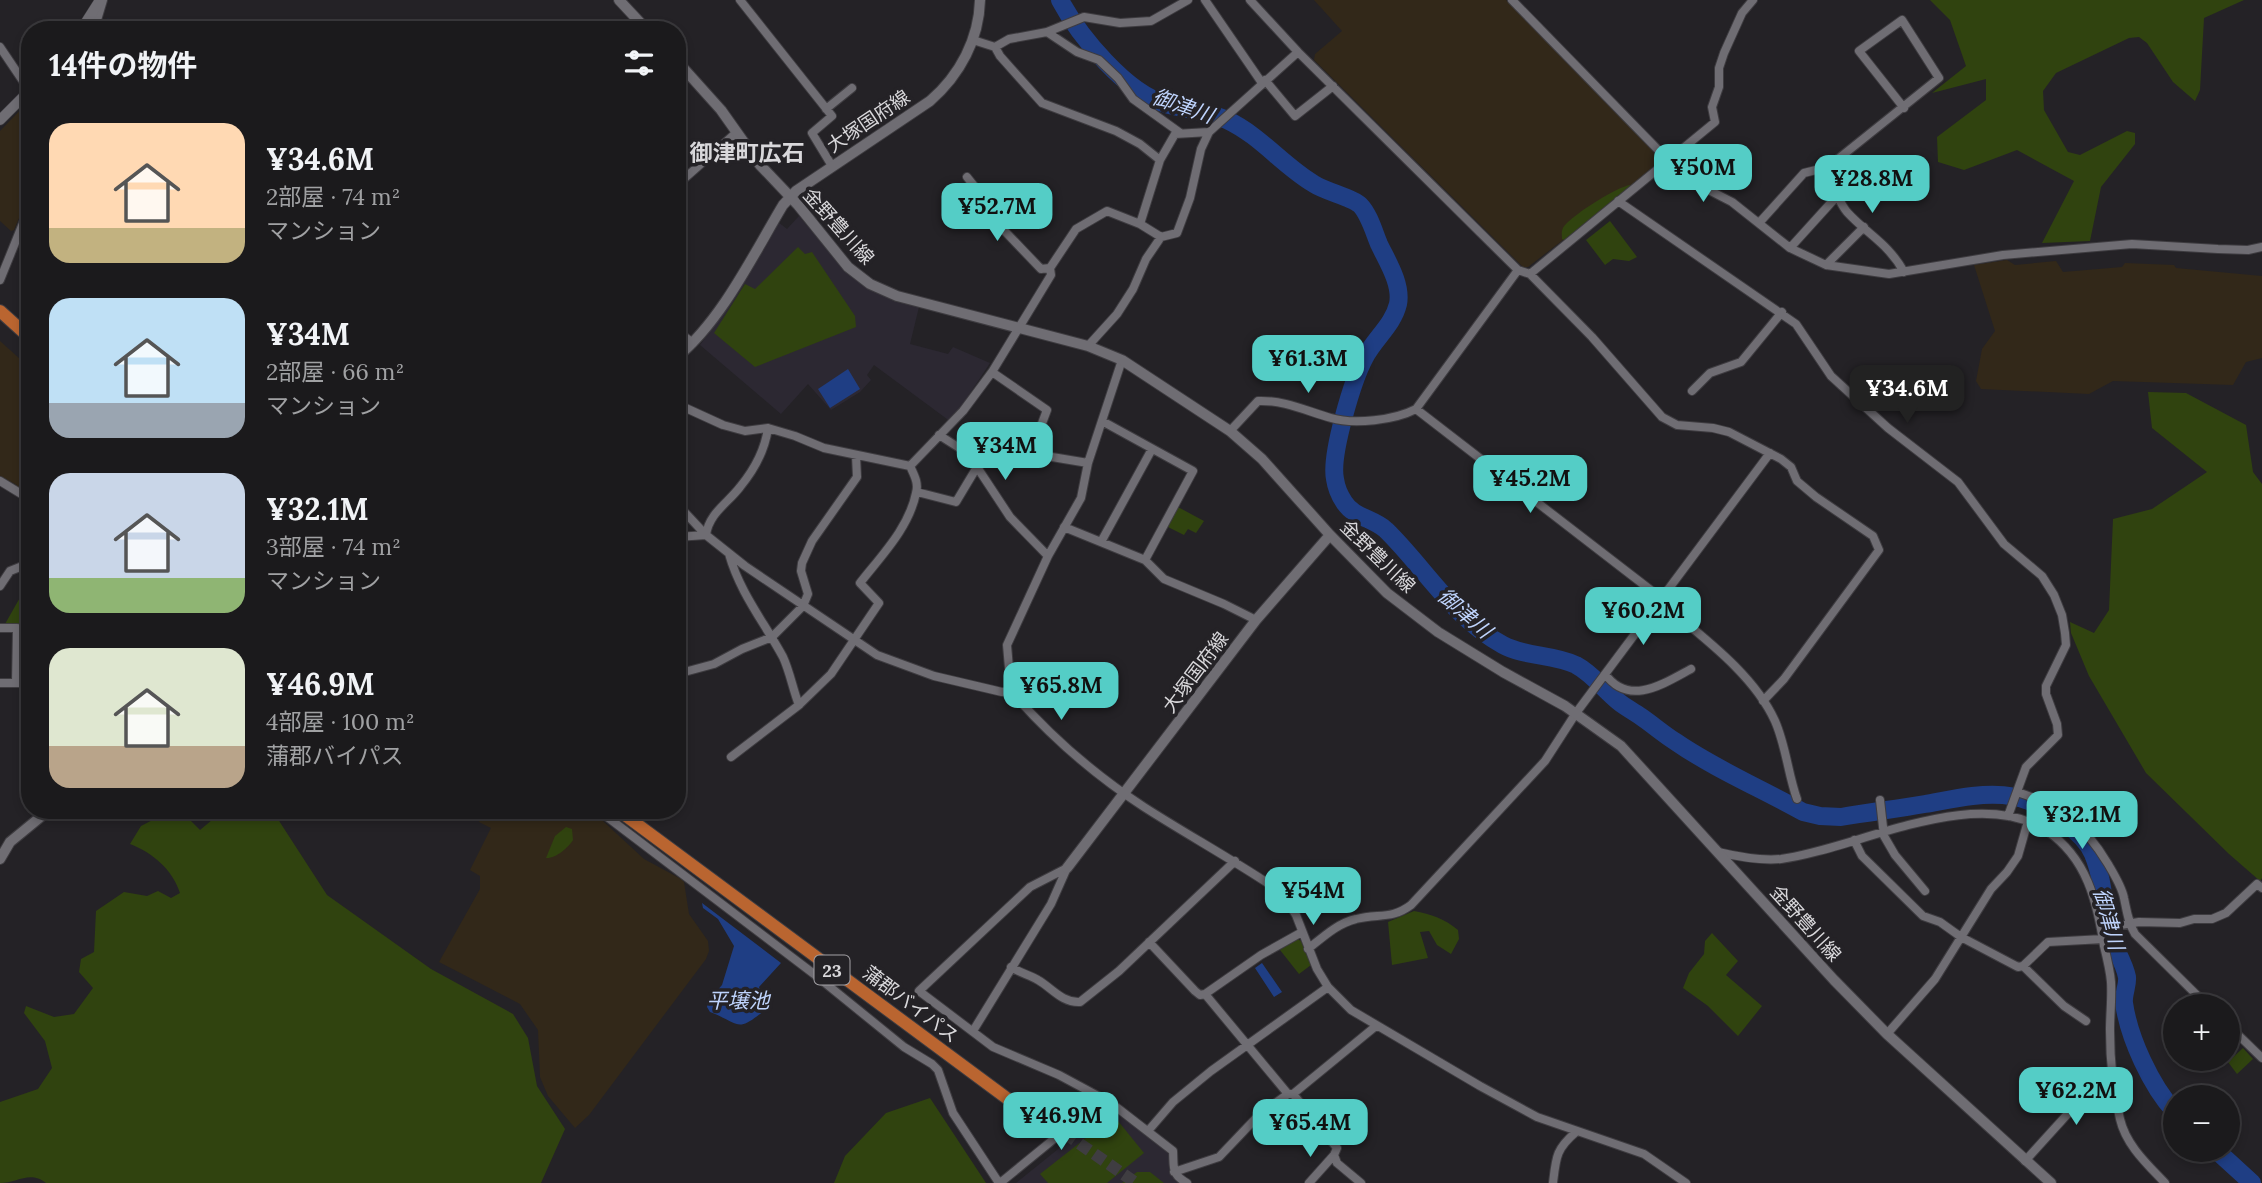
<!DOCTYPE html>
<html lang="ja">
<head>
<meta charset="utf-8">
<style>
  body { margin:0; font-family:Lora,"Noto Sans JP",serif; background:#282729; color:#f1f3f6; height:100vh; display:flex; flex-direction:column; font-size:26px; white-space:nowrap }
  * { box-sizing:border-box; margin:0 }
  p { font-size:23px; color:#a0a1a3 }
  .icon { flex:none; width:38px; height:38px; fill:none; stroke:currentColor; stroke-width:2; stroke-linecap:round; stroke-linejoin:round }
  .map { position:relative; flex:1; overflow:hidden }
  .panel { position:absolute; left:21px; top:21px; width:665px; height:798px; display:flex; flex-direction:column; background:#1b1a1c; border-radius:28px; box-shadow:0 4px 10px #0003,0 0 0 2px #39383b }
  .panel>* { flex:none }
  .tools { position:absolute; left:2163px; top:994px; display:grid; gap:14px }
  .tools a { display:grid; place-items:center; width:77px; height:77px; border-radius:50%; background:#1b1a1c; box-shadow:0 4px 10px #0003,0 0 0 2px #39383b; font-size:35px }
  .price { position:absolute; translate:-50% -60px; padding:0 16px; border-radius:14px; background:#54cdc6; color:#111; font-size:23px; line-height:46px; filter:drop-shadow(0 2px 4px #0008) }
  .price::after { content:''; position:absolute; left:50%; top:42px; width:21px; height:16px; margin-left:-10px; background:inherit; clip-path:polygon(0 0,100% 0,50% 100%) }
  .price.active { background:#222; color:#fff }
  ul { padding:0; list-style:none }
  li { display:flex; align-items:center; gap:21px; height:175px; padding:0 28px }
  li span { display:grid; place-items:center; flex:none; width:196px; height:140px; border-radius:21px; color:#555 }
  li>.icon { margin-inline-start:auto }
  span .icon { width:84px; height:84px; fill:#fffc; stroke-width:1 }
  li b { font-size:30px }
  h2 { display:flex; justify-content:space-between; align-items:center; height:84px; padding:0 28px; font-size:30px }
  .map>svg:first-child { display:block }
  .built { fill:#2c2832 }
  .industrial { fill:#322819 }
  .green { fill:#30430f }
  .water { fill:#1f3e84 }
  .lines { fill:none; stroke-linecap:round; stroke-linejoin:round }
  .stream { stroke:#1f3e84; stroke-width:2.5 }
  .river { stroke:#1f3e84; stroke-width:18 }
  .trunk-tunnel { stroke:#3f3d41; stroke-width:12; stroke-dasharray:12 6; stroke-linecap:butt }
  .minor-casing { stroke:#3e3c40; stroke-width:10 }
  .tertiary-casing { stroke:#3e3c40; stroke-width:11 }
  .secondary-casing { stroke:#3e3c40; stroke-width:12 }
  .trunk-casing { stroke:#3e3c40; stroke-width:14 }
  .minor { stroke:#6f6d73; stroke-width:8 }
  .tertiary { stroke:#6f6d73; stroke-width:10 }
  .secondary { stroke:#6f6d73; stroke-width:10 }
  .trunk { stroke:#ba6530; stroke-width:12 }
  .labels { text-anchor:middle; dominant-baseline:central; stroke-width:7; stroke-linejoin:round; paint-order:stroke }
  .shield { fill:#242226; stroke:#a3a1a5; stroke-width:2 }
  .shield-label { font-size:18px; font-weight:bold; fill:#d9d8db }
  .street-label { font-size:19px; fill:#d9d8db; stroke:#242226 }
  .water-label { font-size:21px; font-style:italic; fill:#bfd4fd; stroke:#242226 }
  .quarter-label { font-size:23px; font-weight:bold; fill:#d9d8db; stroke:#242226 }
</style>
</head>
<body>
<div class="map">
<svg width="2262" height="1183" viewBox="0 0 2262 1183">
  <rect width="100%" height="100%" fill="#242226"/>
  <!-- built -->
  <path class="built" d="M799,216l27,32 33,32 60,27 -9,37 38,10 5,-7 37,16 -39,59 -77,-57 -7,10 4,5 -11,12 -29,18 -23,-26 -27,30 -81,-69 26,-36 52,-87 9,7z
    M1109,1108l59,43 3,24 10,8h-165z"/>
  <!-- industrial -->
  <path class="industrial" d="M1314,0h192l145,148 4,7v10l-57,48 -70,54h-5l-209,-207 1,-6 27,-23z
    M30,100v92l-16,38 -3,1 -11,-10v-90z
    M2007,260l8,5 41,-4 7,11 59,-5 3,-4 49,2 2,3 86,8v82l-16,4 -13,23 -120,-4 -24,13 -108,-5 -5,-8 6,-32 13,-18 -21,-66z
    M0,341l30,27v129l-15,-13 -15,-8z
    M483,810h108l53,49 37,20 3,3 5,32 19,27 1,10 -3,8 -117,156 -14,13 -27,-32 -8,-19 -2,-47 -18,-26 -81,-42 41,-73v-13l-10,-6 21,-42 -12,-6z"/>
  <!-- green -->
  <path class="green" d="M1930,0h314l-40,18 -4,72 -5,11 -22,-19 -26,-39 -8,-6 -10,1 -73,35 -13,18 1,19 24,42 12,3 47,-24 8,2v11l-34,43 -11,54 -48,2 32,-62 -57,-31 -53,20 -26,-8 -1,-25 49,-37v-21l-54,14 34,-27 -16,-46z
    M1631,185l-67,55 -2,-1c0,-4 -1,-7 1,-11 6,-11 56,-43 68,-43z
    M1610,221l27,36 -8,4 -16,-2 -8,6 -19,-25z
    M798,247l7,7 7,-2 43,64 1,11 -101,40 -41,-34 31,-49 10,5z
    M2148,392l38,1 60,32 7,47 9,12v394l-2,3 -31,-27 -83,-81 -57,-97 -18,-43 -1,-11 24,11 15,-23 4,-91 39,-10 55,-37 -55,-44z
    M1178,507l26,14 -8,12 -8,-4 -4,6 -16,-8z
    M30,584v40h-25l21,-37z
    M172,810h8l20,20 24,-20h48l55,85 104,74 82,45 15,24 9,48 28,43 -24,54h-495c-16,-13 -29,0 -46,0v-81l38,-13 14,-21 -7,-27 -21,-28 2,-7 28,11 20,-3 19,-26 -14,-16 2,-13 13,-7 2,-41 28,-19 23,4 11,-5 13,7 9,-5c-8,-24 -27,-40 -50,-49l11,-18z
    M566,827l6,2 1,11c-5,8 -18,19 -27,18l9,-22z
    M1414,911c17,3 31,8 44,19l1,9 -8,15 -14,-9 -8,-14 -9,1 8,26 -36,7 -4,-43z
    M1712,933l26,28 -12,14 36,31 -24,30 -30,-30 -25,-18 6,-15 15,-19 1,-13z
    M1297,939l4,2 10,24 -12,9 -19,-24z
    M2243,1048l10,11 -16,15 -9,-12z
    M930,1098l56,85h-152l11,-27 41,-43z
    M1114,1116l30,37 -37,30h-59l-8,-9z
    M1137,1172h13l14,11h-42z"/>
  <!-- water -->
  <path class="water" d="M848,369l12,20 -30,19 -12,-19z
    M702,903l79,60 -22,24 7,22c-30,25 -25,15 -56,3l-3,-5 1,-6 14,-16 12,-39 -16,-27 -15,-11z
    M1262,963l20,29 -8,5 -19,-29z"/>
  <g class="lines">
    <!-- stream -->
    <path class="stream" d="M108,20l9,10"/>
    <!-- river -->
    <path class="river" d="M1060,0c19,36 67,94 106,104 21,6 42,7 61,16 34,16 56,46 87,64 12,8 38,13 46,21 9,9 14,27 19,39 8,17 23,40 19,60 -5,21 -23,34 -33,53 -12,22 -35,98 -30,122 1,7 5,17 9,23 10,16 29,16 42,28 39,38 67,88 117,115 22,12 50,9 73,20 17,9 28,25 43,37 6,5 14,9 21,14 12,8 23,18 36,26 39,27 86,47 127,70l17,4 21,1c28,-5 56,-8 84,-13 56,-10 92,-21 140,19 11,8 23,19 28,31 10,24 11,53 16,78 4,15 15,29 18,45 1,8 -4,17 -3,26 5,35 27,83 51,109
      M2216,1150l36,33"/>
    <!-- trunk-tunnel -->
    <path class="trunk-tunnel" d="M1050,1123l86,60"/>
    <!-- minor casing -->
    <g class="minor-casing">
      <path id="minor" d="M740,0l92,116 -20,17 20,33
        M1205,0l57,83
        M1250,0l48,52 220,218 12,4 62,63 70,80 15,8 36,3 16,4 52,27 10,8 6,14 19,16 57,39 6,14 -95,129 -21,22
        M1512,0l155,159 30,25 35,18 58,46 36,17 63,9 114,-19 129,-11 86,5 30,1 14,-3
        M94,30l9,-30
        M1047,32l30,20 22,8 19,18 15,21 46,33
        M973,40l22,7 5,9 42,47 74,28 24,13 20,16
        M0,47l29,43
        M995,47l14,-8 38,-7 37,-15 36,6 31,-2 37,-21
        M1265,80l30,36 38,-30
        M826,109l26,-21
        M1822,170c12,13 15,30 25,42 21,23 41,31 57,60
        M967,177l20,25 9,20 45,47 9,-1
        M677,185l60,-53
        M1618,201l178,123 35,52 57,52 70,54 46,62 38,32 12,19 8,20 3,18 1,12 -20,41v8l11,30 1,11 -32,32 -18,49
        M1759,223l45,-50 24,-6 111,-89 -37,-58 -43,31 45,57
        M1140,224l20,-64 15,-26 34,-2
        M1790,248l48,-53
        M1826,265l38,-38
        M1530,274l185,-152 -3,-15 7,-20v-19l5,-15 18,-40 11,-13
        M0,280l30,-74
        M677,331l16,12
        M1088,346l29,-32 16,-25 13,-30 15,-22 16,-4 13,-35 11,-49 8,-17 89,-80
        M992,372l55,38 -9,24 8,22 42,7
        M1692,391l18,-18 31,-11 41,-50
        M677,404l46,21 22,6 23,-3 27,8 29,12 86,18 53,-55 29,-39 59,-97 -1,-7 26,-39 31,-18 33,13 21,13
        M1416,409l245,189 7,10c37,31 86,67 107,113 11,25 13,53 22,78
        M1102,421l91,50 -48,89
        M1230,431l28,-30c27,-1 48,10 73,17 23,7 64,2 85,-9l102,-139
        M939,435l22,14 16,18 33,50 38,39
        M0,481l23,14 7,8
        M917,492l39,10 21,-35
        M677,504l29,31 39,31 132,89 57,21 68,16 9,-1c38,44 84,84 133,116 42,27 86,51 128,79l17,18 7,11 21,54 11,18 23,23 129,76 57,31 107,37 42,29
        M1064,527l81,33 19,19 60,25 32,16
        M677,537l29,-2c3,-22 22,-32 34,-48 14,-17 25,-37 28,-59
        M1101,542l51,-93
        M729,554c11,39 35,68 54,103 7,15 10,33 16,48
        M0,586l10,-15 20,-8
        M0,628h17l-1,55
        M677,674l37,-10 28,-15 30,-12 31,-31 5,-12 -7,-23 1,-8 10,-22 45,-64 -1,-21
        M1605,674c24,33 58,10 86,-5
        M0,683h30
        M1011,691l-4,-46 41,-89 33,-58 7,-35 34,-103
        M731,757l68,-52 32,-31 48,-71 -19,-20c21,-27 49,-55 56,-90 3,-10 -2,-18 -6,-27
        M2017,792c44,14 67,32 91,72 6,10 14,23 16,34 3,14 4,24 11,36l73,72
        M1880,800l4,36 11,19 30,36
        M598,810l216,164 90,73 28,17 6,6 15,43 46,70
        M1854,840l8,16 61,60 17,6 21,15 57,30 5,-1 41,40 22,15
        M1718,852c21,5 42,9 63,7 76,-10 194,-76 266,-28 40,27 50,71 57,115 3,12 6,24 7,36 1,16 -1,32 -1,48 0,29 3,61 10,89 6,26 27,45 45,64
        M1067,868l-37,19 -111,104 74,56 66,28 52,28 62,48c1,17 -2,23 14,32
        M2102,928l37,-6 41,1 14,-4h18l14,-6 31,-29 5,4
        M1149,942l46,49 5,4 5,-1 83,100h5l44,54 -3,7 3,8 24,20
        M1308,949c15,-12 30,-26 48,-30 22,-6 35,1 55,-14l134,-144 31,-48 194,-260
        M2023,966l25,-24 55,-3
        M1011,967c9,6 19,8 27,13 14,8 24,23 42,22l39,-31 116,-110
        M1205,994l56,-39 41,-23
        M2228,1025l34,33
        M973,1031l78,-127 16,-36
        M1887,1034l48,-55 56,-90 16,-17 11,-16 10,-35
        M1293,1094l83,-68
        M1148,1131l25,-29 38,-31 117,-84
        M2025,1161l58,-64 30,-20
        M1174,1172l45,-15 40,-42 29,-21
        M1000,1183l103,-84
        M1309,1183l25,-28
        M1553,1183c3,-26 3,-34 23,-51"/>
    </g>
    <!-- tertiary casing -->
    <g class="tertiary-casing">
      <path id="tertiary" d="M81,30l19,-30
        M0,120l30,-30"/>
    </g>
    <!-- secondary casing -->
    <g class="secondary-casing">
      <path id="secondary" d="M619,0l28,30
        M677,61l44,49 39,55 38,40 50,62 22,17 27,12 191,50 34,14 108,71 32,28 68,76 57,58 51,39 65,40 62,34 56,40 213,234 53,54 164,149
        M677,357c45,-37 76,-102 106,-152l13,-14 134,-90c30,-26 49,-62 50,-101
        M0,859l10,-17 39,-32
        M1067,868l189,-248 74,-85"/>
    </g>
    <!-- trunk casing -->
    <g class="trunk-casing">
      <path id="trunk" d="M0,311l30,27
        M618,810l429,318"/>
    </g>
    <!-- minor -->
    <use href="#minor" class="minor"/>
    <!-- tertiary -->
    <use href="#tertiary" class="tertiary"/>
    <!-- secondary -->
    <use href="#secondary" class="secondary"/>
    <!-- trunk -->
    <use href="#trunk" class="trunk"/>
  </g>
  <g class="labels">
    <!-- shield labels -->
    <rect class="shield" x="814.5" y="955.5" width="35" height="29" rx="5"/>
    <g class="shield-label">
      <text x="832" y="970">23</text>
    </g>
    <!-- street labels -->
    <g class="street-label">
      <text transform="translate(868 121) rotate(-34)">大塚国府線</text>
      <text transform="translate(839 226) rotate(48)">金野豊川線</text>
      <text transform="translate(1378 556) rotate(44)">金野豊川線</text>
      <text transform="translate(1195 672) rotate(-53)">大塚国府線</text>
      <text transform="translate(1806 923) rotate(48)">金野豊川線</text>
      <text transform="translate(911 1004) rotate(37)">蒲郡バイパス</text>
    </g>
    <!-- water labels -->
    <g class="water-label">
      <text transform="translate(1183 106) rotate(19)">御津川</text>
      <text transform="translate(1465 613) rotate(41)">御津川</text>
      <text transform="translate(2109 919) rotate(75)">御津川</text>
      <text x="738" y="1000">平壌池</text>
    </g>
    <!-- quarter labels -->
    <g class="quarter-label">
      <text x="747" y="152">御津町広石</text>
    </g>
  </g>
</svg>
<div class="tools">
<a>+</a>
<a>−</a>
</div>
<b class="price" style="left:1703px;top:204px">¥50M</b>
<b class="price" style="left:1872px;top:215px">¥28.8M</b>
<b class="price" style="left:997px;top:243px">¥52.7M</b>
<b class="price" style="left:1308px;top:395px">¥61.3M</b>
<b class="price active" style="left:1907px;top:425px">¥34.6M</b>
<b class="price" style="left:1005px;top:482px">¥34M</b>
<b class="price" style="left:1530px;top:515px">¥45.2M</b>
<b class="price" style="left:1643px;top:647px">¥60.2M</b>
<b class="price" style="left:1061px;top:722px">¥65.8M</b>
<b class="price" style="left:2082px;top:851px">¥32.1M</b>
<b class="price" style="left:1313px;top:927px">¥54M</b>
<b class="price" style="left:2076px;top:1127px">¥62.2M</b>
<b class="price" style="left:1061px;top:1152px">¥46.9M</b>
<b class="price" style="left:1310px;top:1159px">¥65.4M</b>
<section class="panel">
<h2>14件の物件<svg class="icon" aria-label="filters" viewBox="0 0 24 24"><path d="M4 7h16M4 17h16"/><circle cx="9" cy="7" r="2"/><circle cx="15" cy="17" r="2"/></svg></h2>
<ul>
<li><span style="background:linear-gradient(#ffd9b3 75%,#c2b280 0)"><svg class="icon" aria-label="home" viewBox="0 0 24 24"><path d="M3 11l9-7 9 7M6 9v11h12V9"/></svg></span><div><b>¥34.6M</b><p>2部屋 · 74 m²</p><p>マンション</p></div></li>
<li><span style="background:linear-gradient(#bfe0f5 75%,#9aa5b1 0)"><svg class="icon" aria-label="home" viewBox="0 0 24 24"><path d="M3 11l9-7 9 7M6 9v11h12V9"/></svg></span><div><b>¥34M</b><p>2部屋 · 66 m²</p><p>マンション</p></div></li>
<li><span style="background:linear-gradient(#c9d6e8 75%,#8fb573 0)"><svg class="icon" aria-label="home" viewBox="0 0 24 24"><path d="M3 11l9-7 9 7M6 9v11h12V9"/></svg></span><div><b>¥32.1M</b><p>3部屋 · 74 m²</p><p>マンション</p></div></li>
<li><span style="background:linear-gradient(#dfe7d0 70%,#b9a48a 0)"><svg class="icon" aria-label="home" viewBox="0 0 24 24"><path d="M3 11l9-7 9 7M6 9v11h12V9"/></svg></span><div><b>¥46.9M</b><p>4部屋 · 100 m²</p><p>蒲郡バイパス</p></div></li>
</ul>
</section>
</div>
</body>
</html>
